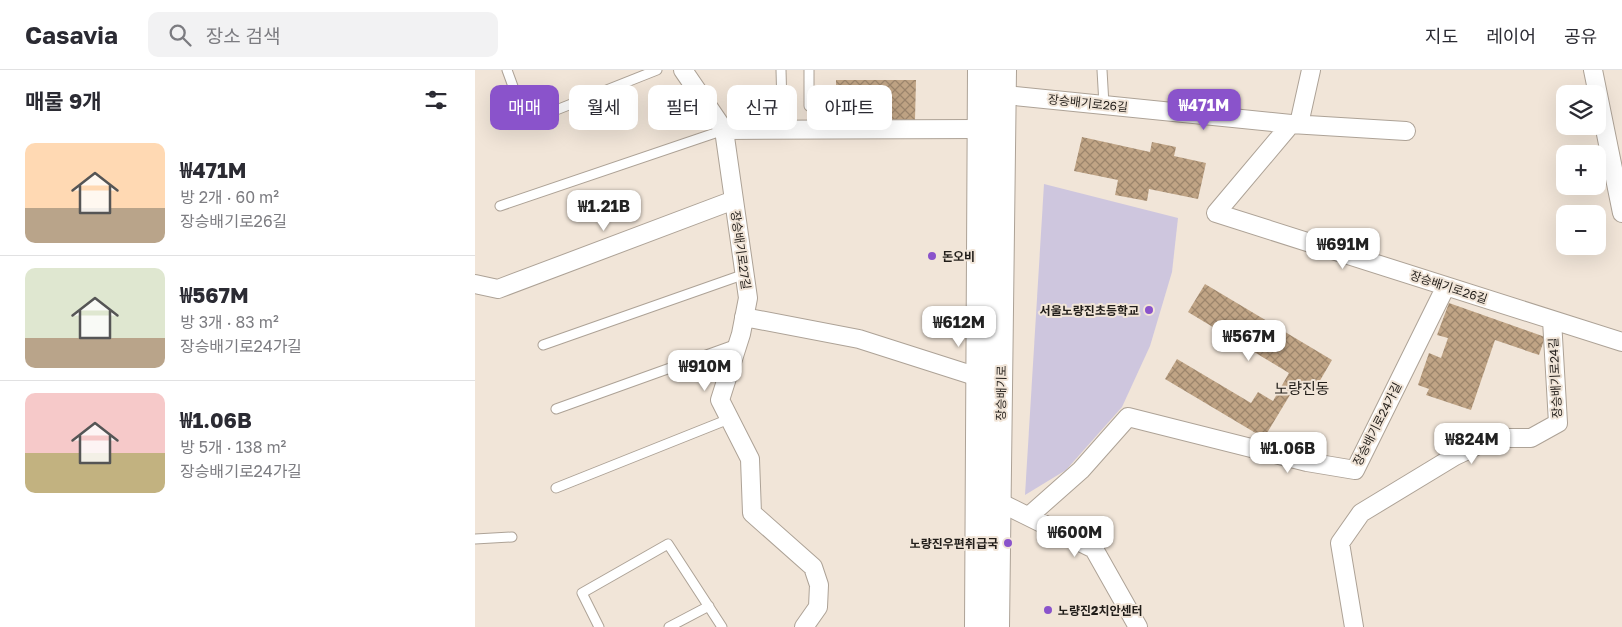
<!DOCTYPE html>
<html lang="ko">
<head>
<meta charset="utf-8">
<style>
  body { margin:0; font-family:"Golos Text","Noto Sans KR",sans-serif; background:#f2f2f3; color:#2b2b33; height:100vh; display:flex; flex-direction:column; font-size:19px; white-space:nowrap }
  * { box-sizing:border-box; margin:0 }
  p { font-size:16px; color:#7c7c81 }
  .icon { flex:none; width:28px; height:28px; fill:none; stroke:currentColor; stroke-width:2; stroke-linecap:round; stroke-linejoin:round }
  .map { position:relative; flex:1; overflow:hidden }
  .side { display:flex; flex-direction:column; background:#fff; width:475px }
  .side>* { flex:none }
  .top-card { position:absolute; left:15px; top:15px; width:475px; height:45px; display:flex; gap:10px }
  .fabs { position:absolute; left:1081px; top:15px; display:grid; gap:10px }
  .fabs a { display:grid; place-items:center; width:50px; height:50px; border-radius:10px; background:#fff; box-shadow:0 5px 20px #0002; font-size:25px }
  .price { position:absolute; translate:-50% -42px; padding:0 11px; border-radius:10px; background:#fff; color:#222; font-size:16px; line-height:32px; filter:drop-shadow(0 1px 2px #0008) }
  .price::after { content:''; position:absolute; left:50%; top:30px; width:15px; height:11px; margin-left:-8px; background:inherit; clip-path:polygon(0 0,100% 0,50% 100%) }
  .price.on { background:#8a53cb; color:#fff }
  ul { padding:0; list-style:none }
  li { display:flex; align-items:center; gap:15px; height:125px; padding:0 25px }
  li+li { border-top:1px solid #e1e1e2 }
  li span { display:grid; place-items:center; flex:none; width:140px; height:100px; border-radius:10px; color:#555 }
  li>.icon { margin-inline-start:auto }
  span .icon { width:60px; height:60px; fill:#fffc; stroke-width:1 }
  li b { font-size:21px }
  h2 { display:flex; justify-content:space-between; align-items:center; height:60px; padding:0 25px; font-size:21px }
  .chip { padding:0 18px; border-radius:10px; background:#fff; box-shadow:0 5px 20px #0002; font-size:18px; line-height:45px }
  .chip.on { background:#8a53cb; color:#fff }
  header { display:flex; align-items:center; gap:30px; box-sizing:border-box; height:70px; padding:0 25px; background:#fff; border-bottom:1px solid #e1e1e2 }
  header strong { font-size:24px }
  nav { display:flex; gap:28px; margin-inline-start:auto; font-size:18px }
  .search { width:350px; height:45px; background:#f2f2f3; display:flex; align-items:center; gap:12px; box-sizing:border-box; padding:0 18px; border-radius:10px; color:#7c7c81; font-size:19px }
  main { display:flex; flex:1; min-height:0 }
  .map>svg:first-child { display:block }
  .green { fill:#cec6de }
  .building { fill:url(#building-cross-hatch) }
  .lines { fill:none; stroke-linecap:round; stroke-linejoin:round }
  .lane-casing { stroke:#ada296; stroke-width:11 }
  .street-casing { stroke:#ada296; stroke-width:20 }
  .secondary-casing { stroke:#ada296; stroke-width:26 }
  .lane { stroke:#fff; stroke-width:9 }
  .street { stroke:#fff; stroke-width:18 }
  .secondary { stroke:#fff; stroke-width:24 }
  .poi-dot { fill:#8a53cb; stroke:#f1e5d8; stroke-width:2 }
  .labels { text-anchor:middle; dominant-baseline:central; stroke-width:4; stroke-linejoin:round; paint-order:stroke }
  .street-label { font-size:12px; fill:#211d19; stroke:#f1e5d8 }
  .poi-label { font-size:12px; font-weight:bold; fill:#211d19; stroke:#f1e5d8; text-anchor:start }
  .quarter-label { font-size:15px; fill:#211d19; stroke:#f1e5d8 }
</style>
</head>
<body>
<header>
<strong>Casavia</strong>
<div class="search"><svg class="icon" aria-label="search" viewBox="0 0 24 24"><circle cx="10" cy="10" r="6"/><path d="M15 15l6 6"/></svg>장소 검색</div>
<nav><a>지도</a><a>레이어</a><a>공유</a></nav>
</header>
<main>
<section class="side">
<h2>매물 9개<svg class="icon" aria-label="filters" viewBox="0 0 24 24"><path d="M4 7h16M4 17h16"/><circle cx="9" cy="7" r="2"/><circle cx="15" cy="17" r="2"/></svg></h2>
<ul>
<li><span style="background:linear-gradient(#ffd9b3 65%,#b9a48a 0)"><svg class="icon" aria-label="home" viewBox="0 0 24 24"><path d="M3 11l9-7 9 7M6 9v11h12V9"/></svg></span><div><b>₩471M</b><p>방 2개 · 60 m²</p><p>장승배기로26길</p></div></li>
<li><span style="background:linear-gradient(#dfe7d0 70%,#b9a48a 0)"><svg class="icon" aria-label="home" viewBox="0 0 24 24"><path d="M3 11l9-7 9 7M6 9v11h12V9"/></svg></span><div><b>₩567M</b><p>방 3개 · 83 m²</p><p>장승배기로24가길</p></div></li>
<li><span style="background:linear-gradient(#f6c9c9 60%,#c2b280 0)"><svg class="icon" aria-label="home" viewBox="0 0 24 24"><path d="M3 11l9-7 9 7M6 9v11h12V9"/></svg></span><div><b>₩1.06B</b><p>방 5개 · 138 m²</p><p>장승배기로24가길</p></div></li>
</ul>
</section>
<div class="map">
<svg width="1147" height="557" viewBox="0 0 1147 557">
  <defs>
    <pattern id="building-cross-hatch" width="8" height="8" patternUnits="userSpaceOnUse" patternTransform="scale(1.25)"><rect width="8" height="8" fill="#c0a485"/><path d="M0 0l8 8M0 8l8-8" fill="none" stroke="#9c856c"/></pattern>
  </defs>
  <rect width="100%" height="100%" fill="#f1e5d8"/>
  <!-- green -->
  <path class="green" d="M569,114l134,34 -6,54 -22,74 -28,61 -56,63 -41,25z"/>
  <!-- building -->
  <path class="building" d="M361,10h80l-1,40 -79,-1z
    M607,67l68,15 2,-10 24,5 -2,9 32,7 -8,36 -49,-10 -2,12 -32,-6 3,-15 -44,-9z
    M730,214l127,76 -17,29 -16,-9 -35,58 -99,-59 12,-20 74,44 7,-11 15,9 16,-28 -101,-61z
    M974,233l96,34 -6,18 -44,-15 -24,70 -45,-15 3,-6 -11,-4 11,-32 12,5 7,-20 -11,-3z"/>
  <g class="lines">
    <!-- lane casing -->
    <g class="lane-casing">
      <path id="lane" d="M32,0l19,52 131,-52
        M306,0l1,36
        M334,0v36
        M627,0l2,35
        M25,136l224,-76
        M68,275l202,-71
        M81,339l181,-65
        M81,418l173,-69
        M0,469l37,-2
        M124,557l-17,-34 86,-49 54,83
        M194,557l40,-21"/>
    </g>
    <!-- street casing -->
    <g class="street-casing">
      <path id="street" d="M208,0l41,60 24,168 -7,36 -21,66 30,59 2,54 61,54 6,18 -1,22 -14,20
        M1118,0l29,143
        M530,25l286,29 115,7
        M816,54l-75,89 406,129
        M824,54l12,-54
        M249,60l256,-1
        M0,214l23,5 236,-89
        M269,247l115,22 119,38
        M524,432l95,47 44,78
        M554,446l52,-46 47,-53 179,45 48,8 91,-184
        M879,557l-14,-84 21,-30 94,-57 38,-18h38l27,-15 -6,-103"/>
    </g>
    <!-- secondary casing -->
    <g class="secondary-casing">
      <path id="secondary" d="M502,557l3,-557
        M522,557l7,-557"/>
    </g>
    <!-- lane -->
    <use href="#lane" class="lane"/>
    <!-- street -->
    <use href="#street" class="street"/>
    <!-- secondary -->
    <use href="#secondary" class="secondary"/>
  </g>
  <!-- markers -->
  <g class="poi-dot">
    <circle cx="457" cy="186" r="5"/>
    <circle cx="674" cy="240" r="5"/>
    <circle cx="533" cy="473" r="5"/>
    <circle cx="573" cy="540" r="5"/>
  </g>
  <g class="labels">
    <!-- street labels -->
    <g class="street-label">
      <text transform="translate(613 33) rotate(6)">장승배기로26길</text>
      <text transform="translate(266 180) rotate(82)">장승배기로27길</text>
      <text transform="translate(974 217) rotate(18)">장승배기로26길</text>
      <text transform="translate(1080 308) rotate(-93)">장승배기로24길</text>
      <text transform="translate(526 323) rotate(-89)">장승배기로</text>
      <text transform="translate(902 354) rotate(-63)">장승배기로24가길</text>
    </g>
    <!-- poi labels -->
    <g class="poi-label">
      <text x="467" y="186">돈오비</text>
      <text x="664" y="240" text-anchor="end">서울노량진초등학교</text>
      <text x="523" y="473" text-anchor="end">노량진우편취급국</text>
      <text x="583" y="540">노량진2치안센터</text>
    </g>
    <!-- quarter labels -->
    <g class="quarter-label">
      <text x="827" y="318">노량진동</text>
    </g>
  </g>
</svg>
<div class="fabs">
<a><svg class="icon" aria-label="layers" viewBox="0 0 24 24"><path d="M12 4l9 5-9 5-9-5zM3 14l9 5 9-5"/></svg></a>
<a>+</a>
<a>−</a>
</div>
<b class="price on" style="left:729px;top:61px">₩471M</b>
<b class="price" style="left:129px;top:162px">₩1.21B</b>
<b class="price" style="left:868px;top:200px">₩691M</b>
<b class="price" style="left:484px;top:278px">₩612M</b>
<b class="price" style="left:774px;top:292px">₩567M</b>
<b class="price" style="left:230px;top:322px">₩910M</b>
<b class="price" style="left:997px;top:395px">₩824M</b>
<b class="price" style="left:813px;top:404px">₩1.06B</b>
<b class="price" style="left:600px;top:488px">₩600M</b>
<div class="top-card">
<a class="chip on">매매</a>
<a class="chip">월세</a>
<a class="chip">필터</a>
<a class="chip">신규</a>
<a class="chip">아파트</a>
</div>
</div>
</main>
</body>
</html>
